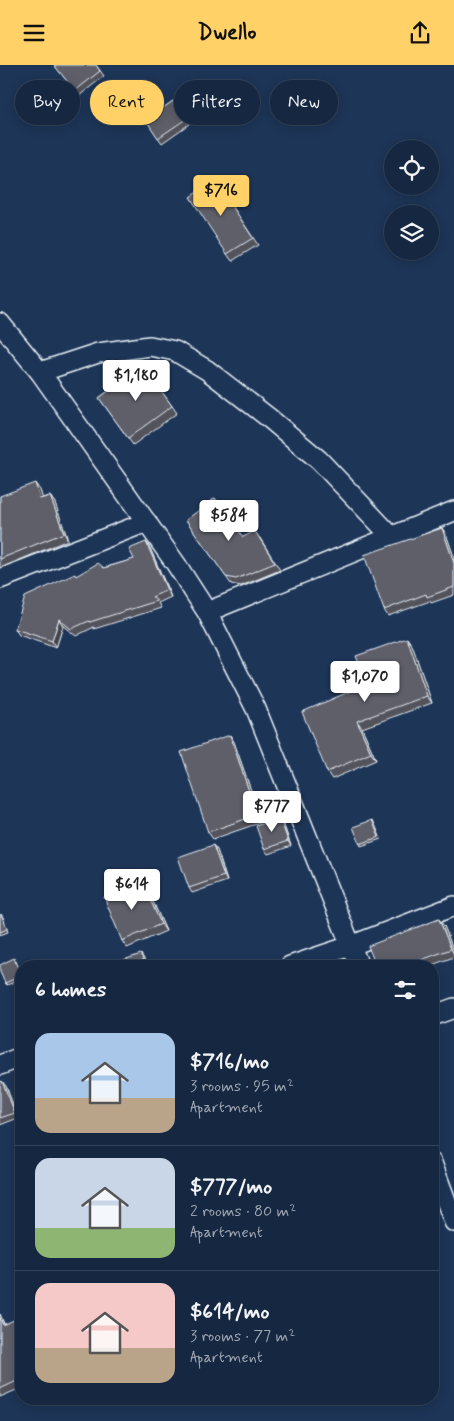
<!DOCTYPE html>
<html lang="en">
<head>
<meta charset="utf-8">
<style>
  body { margin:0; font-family:Mynerve,sans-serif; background:#23344c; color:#f1f3f6; height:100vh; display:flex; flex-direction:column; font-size:19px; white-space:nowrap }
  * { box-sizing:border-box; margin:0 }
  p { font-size:16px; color:#9ea6b1 }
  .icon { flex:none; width:28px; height:28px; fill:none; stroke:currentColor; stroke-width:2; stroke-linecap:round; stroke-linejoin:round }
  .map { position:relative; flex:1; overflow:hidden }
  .panel { position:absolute; left:15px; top:895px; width:424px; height:445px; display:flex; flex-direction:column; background:#162841; border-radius:20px; box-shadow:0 2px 12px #0003,0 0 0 1px #35445a }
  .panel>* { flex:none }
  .guide { position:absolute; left:15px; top:15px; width:425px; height:45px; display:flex; gap:10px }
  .buttons { position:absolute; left:384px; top:75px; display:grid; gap:10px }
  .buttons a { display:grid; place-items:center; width:55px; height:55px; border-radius:50%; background:#162841; box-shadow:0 2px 12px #0003,0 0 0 1px #35445a; font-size:25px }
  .price { position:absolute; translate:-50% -42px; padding:0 11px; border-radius:5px; background:#fff; color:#222; font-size:16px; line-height:32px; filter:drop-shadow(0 1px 2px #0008) }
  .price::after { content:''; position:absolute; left:50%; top:30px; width:15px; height:11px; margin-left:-8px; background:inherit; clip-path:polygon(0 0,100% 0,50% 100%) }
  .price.on { background:#ffd166; color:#111 }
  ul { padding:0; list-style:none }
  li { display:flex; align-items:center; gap:15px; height:125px; padding:0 20px }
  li+li { border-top:1px solid #35445a }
  li span { display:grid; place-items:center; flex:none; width:140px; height:100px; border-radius:15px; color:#555 }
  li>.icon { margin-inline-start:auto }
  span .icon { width:60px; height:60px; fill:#fffc; stroke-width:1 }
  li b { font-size:21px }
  h2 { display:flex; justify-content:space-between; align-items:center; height:60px; padding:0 20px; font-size:21px }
  .tag { padding:0 18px; border-radius:22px; background:#162841; box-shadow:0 2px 12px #0003,0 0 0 1px #35445a; font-size:18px; line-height:45px }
  .tag.on { background:#ffd166; color:#111 }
  header { display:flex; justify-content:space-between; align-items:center; height:65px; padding:0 20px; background:#ffd166; color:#111; font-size:22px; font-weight:700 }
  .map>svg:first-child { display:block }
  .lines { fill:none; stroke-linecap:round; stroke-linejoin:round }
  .minor-casing { stroke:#e8f1f8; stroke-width:22 }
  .minor { stroke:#1d3557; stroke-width:19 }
  .wall { fill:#52525b; stroke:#e8f1f8 }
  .shaded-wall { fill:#42424a; stroke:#e8f1f8 }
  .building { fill:#5f5f6a; stroke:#e8f1f8 }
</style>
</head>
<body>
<header><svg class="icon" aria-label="menu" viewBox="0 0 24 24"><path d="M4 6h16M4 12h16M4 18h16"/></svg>Dwello<svg class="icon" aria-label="share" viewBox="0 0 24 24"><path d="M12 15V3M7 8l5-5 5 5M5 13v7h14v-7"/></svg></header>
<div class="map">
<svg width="454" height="1356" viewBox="0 0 454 1356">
  <rect width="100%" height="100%" fill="#1d3557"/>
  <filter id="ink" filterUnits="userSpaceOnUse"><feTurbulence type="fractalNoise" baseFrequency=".02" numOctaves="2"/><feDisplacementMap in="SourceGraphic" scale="10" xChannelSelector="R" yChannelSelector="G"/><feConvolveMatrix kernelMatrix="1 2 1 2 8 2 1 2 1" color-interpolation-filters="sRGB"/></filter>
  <g filter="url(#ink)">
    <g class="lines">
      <!-- minor casing -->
      <g class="minor-casing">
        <path id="minor" d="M0,258l40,49 136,192 31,48 49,97 103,257
          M40,307l58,-19 52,-7 25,5 32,19 62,48 50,42 73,77
          M0,514l147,-57
          M207,547l247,-101
          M290,901l60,-20 104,-40
          M432,951l22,-8
          M0,1000l21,-8
          M432,1098l22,59"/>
      </g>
      <!-- minor -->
      <use href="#minor" class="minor"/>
    </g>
    <!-- wall -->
    <path class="wall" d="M54,0h42l8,11 -25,20z
      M173,36l16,23 -27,19 -16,-23z
      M215,115l43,65 -26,16 -5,-7z
      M143,300l34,48 -44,32 -34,-47z
      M40,425l2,8 8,-2 5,7 13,37 -68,28v-72z
      M186,455l57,17 17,1 20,32 -39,16 -10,-2z
      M442,463l4,6 8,23v38l-23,8 -1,-2 -42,15 -4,-6z
      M146,477l4,6 21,49 -13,6 3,5 -67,21v-2l-18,9 -13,-10 -7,22 -37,-13 -4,-6 61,-53 58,-17z
      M412,580l20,58 -70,25 14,32 -44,19 -5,-7 40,-88z
      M230,670l4,7 28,80 -49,17 -5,-7z
      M280,753l3,5 8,23 -23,8 -4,-5z
      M372,755l2,2 7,17 -20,7 -1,-2z
      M213,780l4,5 10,31 -35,12 -3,-5z
      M147,823l19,43 -39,17 -5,-7z
      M1,849l2,3 5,15 -8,3v-20z
      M444,861l10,26v5l-25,9h-53z
      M16,896l5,12v6l-14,6 -2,-2z
      M0,1017l6,4 12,32 -18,7z
      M0,1249l4,10 17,-2v66l-21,9z"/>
    <!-- shaded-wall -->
    <path class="shaded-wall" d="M35,418l5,7 5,16 -5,-7z
      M50,431l5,7 13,37 -4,-7z
      M442,463l4,6 8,23v6z
      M146,477l4,6 21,49 -4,-7z
      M59,554l4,7 -7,22 -4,-7z
      M407,573l5,7 20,58 -5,-7z
      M357,656l5,7 14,32 -5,-7z
      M230,670l4,7 28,80 -5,-7z
      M280,753l3,5 8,23 -3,-5z
      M213,780l4,5 10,31 -3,-5z
      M142,816l5,7 19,43 -5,-7z
      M439,854l5,7 10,26v2l-3,-5z
      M141,889l3,5 3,7h-2z
      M2,1016l4,5 12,32 -3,-5z
      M0,1249l7,17 -4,-6 -3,-7z"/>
    <!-- building -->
    <path class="building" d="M54,0h42l4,6 -25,20z
      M173,36l13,18 -28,19 -12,-18z
      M215,115l38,58 -26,16 -37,-57z
      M143,300l29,41 -44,32 -29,-40z
      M35,418l5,16 10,-3 14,37 -64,26v-63z
      M215,433l28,39 12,-6 20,32 -39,16 -10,-2 -40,-57z
      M442,463l12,35v24l-27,10 -1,-3 -42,16 -20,-55z
      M146,477l21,48 -15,7 5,4 -67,21 -1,-1 -18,8 -12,-10 -7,22 -37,-12 10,-32 50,-23 1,2 22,-13 6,5 30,-9 -5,-10z
      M407,573l20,58 -70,25 14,32 -44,19 -25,-60 65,-28 -11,-28z
      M230,670l27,80 -49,17 -27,-80z
      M280,753l8,23 -24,8 -8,-23z
      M372,755l7,17 -19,7 -7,-17z
      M213,780l11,31 -35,12 -11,-31z
      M142,816l19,43 -39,17 -18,-44z
      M1,849l6,15 -7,3v-17z
      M439,854l12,30 -46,17h-29l-8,-20z
      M141,889l4,12h-39z
      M14,893l7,18 -16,7 -5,-11v-7z
      M2,1016l13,32 -15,5v-36z
      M0,1253l3,7 15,-7 3,6v40l-4,2 4,9v4l-21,10z"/>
  </g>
</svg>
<div class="buttons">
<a><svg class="icon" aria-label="locate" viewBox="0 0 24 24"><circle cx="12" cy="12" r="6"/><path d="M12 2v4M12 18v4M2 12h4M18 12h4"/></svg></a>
<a><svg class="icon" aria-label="layers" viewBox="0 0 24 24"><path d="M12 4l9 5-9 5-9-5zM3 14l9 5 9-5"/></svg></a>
</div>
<b class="price on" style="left:221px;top:152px">$716</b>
<b class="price" style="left:136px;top:337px">$1,180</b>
<b class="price" style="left:229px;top:477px">$584</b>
<b class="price" style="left:365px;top:638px">$1,070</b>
<b class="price" style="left:272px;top:768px">$777</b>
<b class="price" style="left:132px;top:846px">$614</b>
<div class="guide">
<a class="tag">Buy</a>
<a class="tag on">Rent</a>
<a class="tag">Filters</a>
<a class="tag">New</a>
</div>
<section class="panel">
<h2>6 homes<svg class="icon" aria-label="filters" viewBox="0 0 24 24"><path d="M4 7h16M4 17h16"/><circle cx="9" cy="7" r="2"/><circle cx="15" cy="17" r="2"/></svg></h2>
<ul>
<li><span style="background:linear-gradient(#a9c7e8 65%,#b9a48a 0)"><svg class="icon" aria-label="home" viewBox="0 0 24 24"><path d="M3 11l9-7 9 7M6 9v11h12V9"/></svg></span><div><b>$716/mo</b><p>3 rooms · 95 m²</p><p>Apartment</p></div></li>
<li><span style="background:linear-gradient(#c9d6e8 70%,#8fb573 0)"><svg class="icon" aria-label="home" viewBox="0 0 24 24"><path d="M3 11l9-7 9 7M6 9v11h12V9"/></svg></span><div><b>$777/mo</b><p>2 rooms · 80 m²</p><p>Apartment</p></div></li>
<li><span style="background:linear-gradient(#f6c9c9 65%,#b9a48a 0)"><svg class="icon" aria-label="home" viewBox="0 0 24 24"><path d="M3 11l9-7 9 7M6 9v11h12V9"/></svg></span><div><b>$614/mo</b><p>3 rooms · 77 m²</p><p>Apartment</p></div></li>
</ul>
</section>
</div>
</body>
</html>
